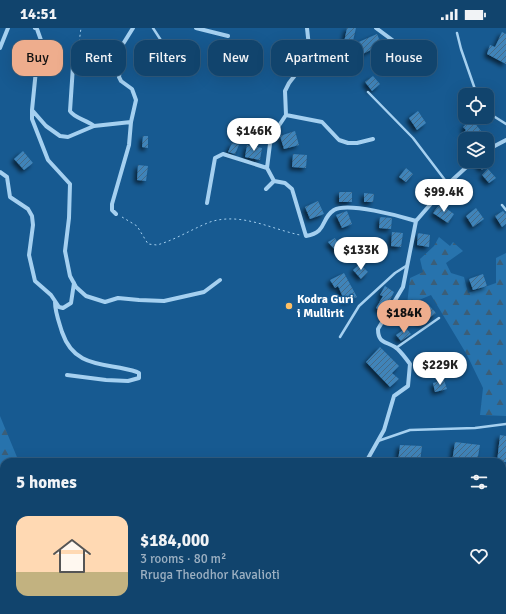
<!DOCTYPE html>
<html lang="en">
<head>
<meta charset="utf-8">
<style>
  body { margin:0; font-family:Signika,sans-serif; background:#1e4e75; color:#f1f3f6; height:100vh; display:flex; flex-direction:column; font-size:15px; white-space:nowrap }
  * { box-sizing:border-box; margin:0 }
  p { font-size:13px; color:#9cb0c2 }
  .icon { flex:none; width:22px; height:22px; fill:none; stroke:currentColor; stroke-width:2; stroke-linecap:round; stroke-linejoin:round }
  .map { position:relative; flex:1; overflow:hidden }
  .panel { position:absolute; left:0px; top:430px; width:506px; height:156px; display:flex; flex-direction:column; background:#11446d; border-radius:12px 12px 0 0; box-shadow:0 4px 16px #0002,0 0 0 1px #305c80 }
  .panel>* { flex:none }
  .guide { position:absolute; left:12px; top:12px; width:482px; height:36px; display:flex; gap:8px }
  .fabs { position:absolute; left:458px; top:60px; display:grid; gap:8px }
  .fabs a { display:grid; place-items:center; width:36px; height:36px; border-radius:8px; background:#11446d; box-shadow:0 4px 16px #0002,0 0 0 1px #305c80; font-size:20px }
  .price { position:absolute; translate:-50% -34px; padding:0 9px; border-radius:14px; background:#fff; color:#222; font-size:13px; line-height:26px; filter:drop-shadow(0 1px 2px #0008) }
  .price::after { content:''; position:absolute; left:50%; top:24px; width:12px; height:9px; margin-left:-6px; background:inherit; clip-path:polygon(0 0,100% 0,50% 100%) }
  .price.selected { background:#eead8d; color:#111 }
  ul { padding:0; list-style:none }
  li { display:flex; align-items:center; gap:12px; height:100px; padding:0 16px }
  li+li { border-top:1px solid #305c80 }
  li span { display:grid; place-items:center; flex:none; width:112px; height:80px; border-radius:12px; color:#555 }
  li>.icon { margin-inline-start:auto }
  span .icon { width:48px; height:48px; fill:#fffc; stroke-width:1 }
  li b { font-size:17px }
  h2 { display:flex; justify-content:space-between; align-items:center; height:48px; padding:0 16px; font-size:17px }
  .chip { padding:0 14px; border-radius:12px; background:#11446d; box-shadow:0 4px 16px #0002,0 0 0 1px #305c80; font-size:14px; line-height:36px }
  .chip.selected { background:#eead8d; color:#111 }
  .status { display:flex; justify-content:space-between; align-items:center; height:28px; padding:0 20px; background:#11446d; direction:ltr }
  .status svg { height:11px; fill:currentColor }
  .map>svg:first-child { display:block }
  .forest { fill:url(#forest-firs) }
  .building { fill:url(#building-hatch); filter:url(#shadow) }
  .lines { fill:none; stroke-linecap:round; stroke-linejoin:round }
  .path { stroke:#a5d0f0; stroke-width:1; stroke-dasharray:2 3; stroke-linecap:butt }
  .lane { stroke:#a5d0f0; stroke-width:2.5 }
  .street { stroke:#a5d0f0; stroke-width:4 }
  .poi-dot { fill:#ffc064; stroke:#175a91; stroke-width:1.5 }
  .labels { text-anchor:middle; dominant-baseline:central; stroke-width:3; stroke-linejoin:round; paint-order:stroke }
  .poi-label { font-size:12px; font-weight:bold; fill:#fff; stroke:#175a91; text-anchor:start }
</style>
</head>
<body>
<div class="status"><b>14:51</b><svg viewBox="0 0 49 12"><path d="M0 12V9h3v3zM5 12V6h3v6zM10 12V3h3v9zM15 12V0h3v12zM26 1h20v11H26zM47 4h2v5h-2z"/></svg></div>
<div class="map">
<svg width="506" height="586" viewBox="0 0 506 586">
  <defs>
    <pattern id="forest-firs" width="22" height="20" patternUnits="userSpaceOnUse"><rect width="22" height="20" fill="#2773ad"/><path d="M5 1l3.5 6h-7zM16 11l3.5 6h-7z" fill="#3b5e78"/></pattern>
    <pattern id="building-hatch" width="6" height="6" patternUnits="userSpaceOnUse"><rect width="6" height="6" fill="#4084b9"/><path d="M-1 1l2-2M0 6l6-6M5 7l2-2" fill="none" stroke="#456b88"/></pattern>
    <filter id="shadow"><feDropShadow dx="-3" dy="3" stdDeviation="2" flood-color="#0009"/></filter>
  </defs>
  <rect width="100%" height="100%" fill="#175a91"/>
  <!-- forest -->
  <path class="forest" d="M439,209l11,9 3,-4 10,9 -17,12 5,10 13,4 4,16 28,-10v-25l10,-5v163l-26,-1 3,-27 -16,-33 -36,-60 -24,10 3,-27 13,-6 -3,-13 14,-13z
    M0,388l19,46h-15v81h-4z"/>
  <!-- building -->
  <path class="building" d="M347,0h9l-4,17 25,-11 7,17 6,-5 10,11 -8,7 -16,-17 -13,7 -24,2 -1,-13 6,-1z
    M502,4l4,2v30l-19,-10 3,-9 5,2z
    M373,48l7,8 -8,7 -7,-9z
    M418,83l8,12 -9,7 -8,-12z
    M469,94l2,2 3,-2 7,9 -10,8 -7,-7 2,-2 -3,-3z
    M295,103l4,14 -15,4 -4,-13z
    M143,108h5v12l-6,-1z
    M232,115l7,2 -4,9 -7,-2z
    M247,117l15,3 -2,12 -15,-3z
    M23,123l10,12 -9,7 -10,-11z
    M293,126l14,1 -1,13 -14,-1z
    M476,133h17l-11,9z
    M138,137l10,1 -2,15 -9,-1z
    M406,140l7,6 -7,8 -7,-5z
    M488,141l8,9 -7,5 -7,-8z
    M339,164h13v10h-13z
    M364,165l10,1 -1,8h-9z
    M318,173l6,13 -14,5 -5,-12z
    M440,176l14,10 -6,9 -15,-10z
    M476,180l8,11 -11,8 -7,-11z
    M347,183l5,13 -10,4 -6,-13z
    M503,183l3,3v10l-4,3 -7,-11z
    M380,189l12,1 -1,11 -12,-1z
    M392,204l11,1 -2,14 -10,-1z
    M418,205l12,2 -1,12 -12,-2z
    M335,210l6,11 -4,3 -9,-10z
    M360,236l8,8 -7,7 -8,-9z
    M344,245l13,24 -12,5 -7,-16 -3,2 -5,-8z
    M483,246l4,12 -14,4 -4,-11z
    M385,258l9,6 -10,20 -8,-4 7,-12 -3,-1z
    M428,276l8,9 -15,11 -7,-9z
    M406,300l5,6 -10,7 -5,-6z
    M380,319l19,19 -7,7 7,6 -9,8 -24,-25z
    M452,326l7,11 -11,7 -7,-10z
    M444,352l3,9 -12,3 -2,-9z
    M500,407l6,1v26h-9z
    M455,414l25,3 -3,17h-25z
    M400,417l22,1 -2,16h-22z"/>
  <g class="lines">
    <!-- path -->
    <path class="path" d="M74,33l5,-18 2,-15
      M122,189l15,9 11,18 9,1c18,-5 35,-16 53,-23 31,-10 61,7 90,13"/>
    <!-- lane -->
    <path class="lane" d="M153,0l13,20 15,12
      M457,5l4,16 16,46
      M368,64l45,46 35,46
      M487,84l19,12
      M502,177l4,5
      M340,309l19,-31 36,-33 11,-7
      M396,320l43,-30
      M378,413l32,-11 65,-2 31,-4
      M331,582l2,4"/>
    <!-- street -->
    <path class="street" d="M35,0l2,1 5,14 -6,27 -4,40 14,16 14,10 8,1 26,-11 37,-4
      M196,0l32,8
      M376,0l23,17
      M0,20l8,-20
      M73,38l-3,45c4,7 17,9 24,15
      M32,82v9l16,41 22,24 -1,34 -4,33 5,25 6,11 10,9 19,6 13,-4 21,2 25,1 40,-9 16,-12
      M286,87l36,7 17,18 9,3h9l16,-4
      M487,122l19,-10
      M0,144l7,5 3,20 18,12 4,7 1,9 -4,30 6,26 16,14 8,12 4,1 8,-5 3,-20
      M274,153l11,2 7,6 14,47c22,-4 14,-17 28,-26 14,-8 66,6 82,11
      M266,161l8,-8 -7,-13 3,-24 6,-14 10,-15 -1,-24 4,-8 21,-27 -3,-28
      M207,175l8,-45 8,-4 44,14
      M116,186l-4,-4v-6l17,-59 2,-23 5,-22 -4,-11 -11,-8 -2,-4 4,-33 10,-16
      M55,274c0,10 4,20 7,30 13,38 44,30 75,40l2,1v5l-11,3 -22,-1 -39,-5
      M366,434l18,-32 10,-34 14,-10 2,-22c-4,-5 -9,-13 -15,-17 -10,-6 -17,-4 -17,-18l25,-42 13,-66 32,-37 25,-23
      M502,501h4
      M502,574l4,1
      M411,586l2,-4"/>
  </g>
  <!-- markers -->
  <circle class="poi-dot" cx="289" cy="278" r="4"/>
  <g class="labels">
    <!-- poi labels -->
    <g class="poi-label">
      <text x="297" y="271">Kodra Guri<tspan x="297" dy="14">i Mullirit</tspan></text>
    </g>
  </g>
</svg>
<div class="fabs">
<a><svg class="icon" aria-label="locate" viewBox="0 0 24 24"><circle cx="12" cy="12" r="6"/><path d="M12 2v4M12 18v4M2 12h4M18 12h4"/></svg></a>
<a><svg class="icon" aria-label="layers" viewBox="0 0 24 24"><path d="M12 4l9 5-9 5-9-5zM3 14l9 5 9-5"/></svg></a>
</div>
<b class="price" style="left:254px;top:124px">$146K</b>
<b class="price" style="left:444px;top:185px">$99.4K</b>
<b class="price" style="left:361px;top:243px">$133K</b>
<b class="price selected" style="left:404px;top:306px">$184K</b>
<b class="price" style="left:440px;top:358px">$229K</b>
<div class="guide">
<a class="chip selected">Buy</a>
<a class="chip">Rent</a>
<a class="chip">Filters</a>
<a class="chip">New</a>
<a class="chip">Apartment</a>
<a class="chip">House</a>
</div>
<section class="panel">
<h2>5 homes<svg class="icon" aria-label="filters" viewBox="0 0 24 24"><path d="M4 7h16M4 17h16"/><circle cx="9" cy="7" r="2"/><circle cx="15" cy="17" r="2"/></svg></h2>
<ul>
<li><span style="background:linear-gradient(#ffd9b3 70%,#c2b280 0)"><svg class="icon" aria-label="home" viewBox="0 0 24 24"><path d="M3 11l9-7 9 7M6 9v11h12V9"/></svg></span><div><b>$184,000</b><p>3 rooms · 80 m²</p><p>Rruga Theodhor Kavalioti</p></div><svg class="icon" aria-label="heart" viewBox="0 0 24 24"><path d="M12 20l-8-8c-3-5 5-10 8-4 3-6 11-1 8 4z"/></svg></li>
</ul>
</section>
</div>
</body>
</html>
